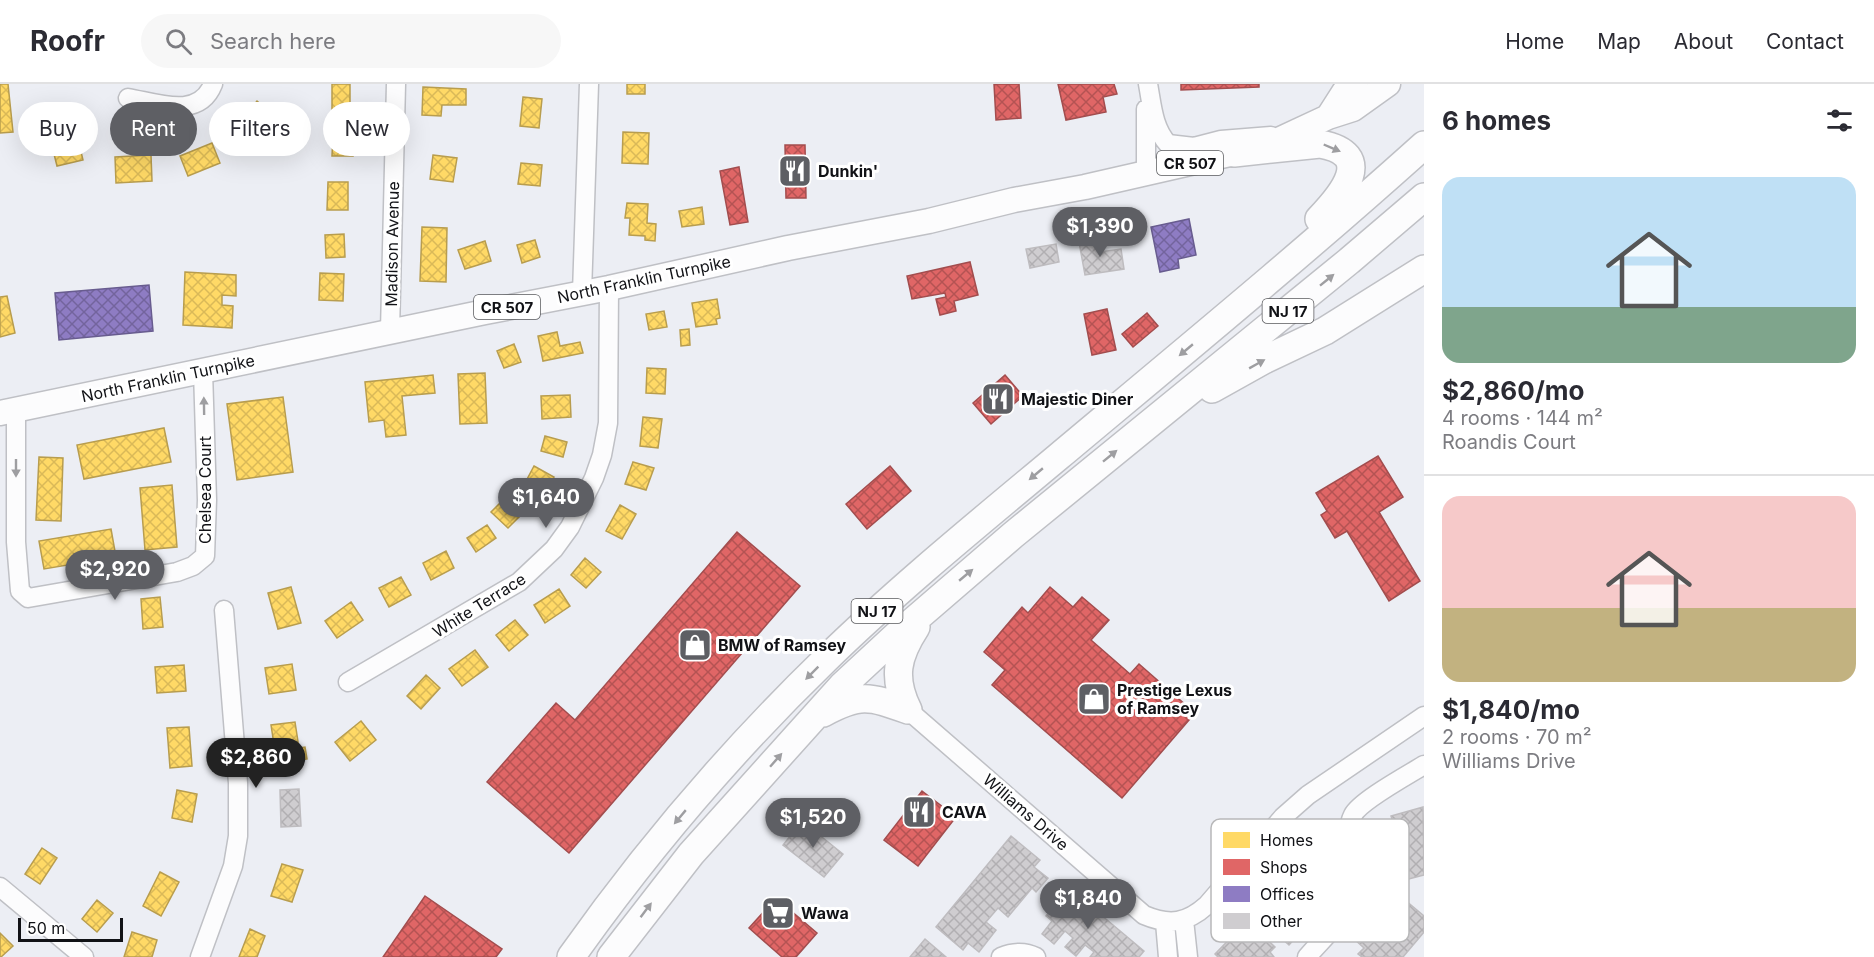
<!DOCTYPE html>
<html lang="en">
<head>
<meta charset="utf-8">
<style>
  body { margin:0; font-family:Inter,sans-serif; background:#f7f7f7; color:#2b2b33; height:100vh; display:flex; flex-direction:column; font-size:22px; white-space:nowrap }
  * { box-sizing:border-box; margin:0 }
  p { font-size:20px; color:#7c7c81 }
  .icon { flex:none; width:33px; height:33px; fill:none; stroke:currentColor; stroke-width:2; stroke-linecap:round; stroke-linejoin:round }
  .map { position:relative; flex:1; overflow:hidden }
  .panel { display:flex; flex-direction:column; background:#fff; width:450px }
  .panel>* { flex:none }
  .banner { position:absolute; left:18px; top:18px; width:570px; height:54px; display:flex; gap:12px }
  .scale { position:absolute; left:18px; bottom:15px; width:105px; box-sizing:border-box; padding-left:6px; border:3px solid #111216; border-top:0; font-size:16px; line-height:21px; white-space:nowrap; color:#111216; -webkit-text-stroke:4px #fff; paint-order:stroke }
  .price { position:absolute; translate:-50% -51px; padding:0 14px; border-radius:21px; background:#5e5f64; color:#fff; font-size:20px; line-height:39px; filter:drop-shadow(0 2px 3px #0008) }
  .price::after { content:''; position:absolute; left:50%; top:36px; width:18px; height:14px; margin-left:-9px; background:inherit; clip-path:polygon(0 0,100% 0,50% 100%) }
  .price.active { background:#222; color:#fff }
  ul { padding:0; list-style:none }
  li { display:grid; align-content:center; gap:12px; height:318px; padding:0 18px }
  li+li { border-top:2px solid #e1e1e2 }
  li span { display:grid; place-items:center; height:186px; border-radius:18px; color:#555 }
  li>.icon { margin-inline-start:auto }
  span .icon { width:108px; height:108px; fill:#fffc; stroke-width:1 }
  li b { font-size:26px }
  h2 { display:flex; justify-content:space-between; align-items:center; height:72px; padding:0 18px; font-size:26px }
  .pill { padding:0 21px; border-radius:27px; background:#fff; box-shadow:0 6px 24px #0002; font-size:21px; line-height:54px }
  .pill.active { background:#5e5f64; color:#fff }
  header { display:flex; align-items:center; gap:36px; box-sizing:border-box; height:84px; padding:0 30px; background:#fff; border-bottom:2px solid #e1e1e2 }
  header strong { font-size:28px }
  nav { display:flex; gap:33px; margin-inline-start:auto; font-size:21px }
  .search { width:420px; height:54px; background:#f7f7f7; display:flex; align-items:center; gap:15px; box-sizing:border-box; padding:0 21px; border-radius:33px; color:#7c7c81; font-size:22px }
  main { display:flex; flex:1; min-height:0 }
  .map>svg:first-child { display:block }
  .homes { fill:url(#homes-cross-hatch); stroke:#b89d4e; stroke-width:1.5 }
  .shops { fill:url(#shops-cross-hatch); stroke:#a24d4e; stroke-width:1.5 }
  .offices { fill:url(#offices-cross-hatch); stroke:#685c8f; stroke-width:1.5 }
  .building { fill:url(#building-cross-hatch); stroke:#bebcbf; stroke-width:1.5 }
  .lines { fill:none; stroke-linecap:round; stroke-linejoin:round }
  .minor-casing { stroke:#bfc0c5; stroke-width:21 }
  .major-casing { stroke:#bfc0c5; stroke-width:27 }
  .highway-casing { stroke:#bfc0c5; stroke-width:30 }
  .minor { stroke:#fcfcfd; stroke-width:18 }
  .major { stroke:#fcfcfd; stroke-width:24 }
  .highway { stroke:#fcfcfd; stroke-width:27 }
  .oneway { fill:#9e9ea1 }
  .labels { text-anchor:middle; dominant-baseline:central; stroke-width:6; stroke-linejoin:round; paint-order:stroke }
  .shield { fill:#fff; stroke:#58595c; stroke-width:1.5 }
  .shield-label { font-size:15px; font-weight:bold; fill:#111216 }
  .poi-label { font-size:16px; font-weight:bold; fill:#111216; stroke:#fff; text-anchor:start }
  .street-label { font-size:16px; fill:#111216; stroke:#fff }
  .key { fill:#fff; stroke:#b8b8b9; stroke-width:1.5 }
  .key-label { font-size:16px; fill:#111216 }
</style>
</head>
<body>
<header>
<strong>Roofr</strong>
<div class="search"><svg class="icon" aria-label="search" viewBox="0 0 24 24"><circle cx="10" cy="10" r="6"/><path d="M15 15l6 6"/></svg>Search here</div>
<nav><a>Home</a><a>Map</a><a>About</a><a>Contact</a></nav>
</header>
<main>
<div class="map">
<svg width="1424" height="873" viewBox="0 0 1424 873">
  <defs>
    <pattern id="homes-cross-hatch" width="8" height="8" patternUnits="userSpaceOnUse" patternTransform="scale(1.5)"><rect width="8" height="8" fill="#ffd966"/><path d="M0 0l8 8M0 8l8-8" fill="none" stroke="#dab958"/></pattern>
    <pattern id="shops-cross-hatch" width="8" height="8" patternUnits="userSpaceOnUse" patternTransform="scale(1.5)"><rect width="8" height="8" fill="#e06666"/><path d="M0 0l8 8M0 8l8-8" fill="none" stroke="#b45353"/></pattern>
    <pattern id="offices-cross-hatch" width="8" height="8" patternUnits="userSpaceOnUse" patternTransform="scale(1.5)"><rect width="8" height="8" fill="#8e7cc3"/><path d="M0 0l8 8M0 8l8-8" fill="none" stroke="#73649d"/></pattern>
    <pattern id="building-cross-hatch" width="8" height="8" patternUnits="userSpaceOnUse" patternTransform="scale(1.5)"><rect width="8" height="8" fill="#cfcdd0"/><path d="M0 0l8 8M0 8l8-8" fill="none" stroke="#b1afb2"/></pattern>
  </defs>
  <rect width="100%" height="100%" fill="#eceef4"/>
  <!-- homes -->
  <path class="homes" d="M0,0h8l5,48 -13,1z
    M332,0h18v30h-18z
    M627,0h18v10h-18z
    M423,3l43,2v16h-24l-1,11 -19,-1z
    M523,13l19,2 -3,29 -19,-2z
    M257,17l20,17 -30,36 -21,-16z
    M74,39l9,37 -26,6 -9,-36z
    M623,48l26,1 -1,31 -26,-1z
    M333,51l20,1v20h-21z
    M212,59l8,20 -32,13 -8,-20z
    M151,71l1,26 -36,2 -1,-26z
    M433,71l24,3 -4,24 -23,-3z
    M521,79l21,2 -2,21 -22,-2z
    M328,98h20v28h-21z
    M627,119l21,1 -1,19 9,1 -1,17 -10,-1v-4l-16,-1 1,-17h-5z
    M702,123l2,17 -22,3 -3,-16z
    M422,143l25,1 -1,54 -26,-1z
    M344,150l1,23 -19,1 -1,-23z
    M535,156l5,17 -18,6 -5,-18z
    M485,157l6,20 -26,8 -7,-19z
    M185,188l51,3v21l-14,-1v10l11,1 -1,22 -49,-3z
    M320,189l24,1 -1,27 -24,-1z
    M7,212l8,37 -15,4v-40z
    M717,215l3,19 -4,1 1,5 -21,3 -4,-24z
    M664,227l3,16 -18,3 -3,-16z
    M689,245l1,16 -9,1 -1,-16z
    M557,248l3,14 20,-4 3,11 -40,8 -5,-25z
    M514,260l7,18 -17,6 -7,-17z
    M647,284l19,1 -1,25 -19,-1z
    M485,289l2,50 -27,1 -2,-50z
    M433,291l2,18 -33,3 4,39 -20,2 -2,-17 -15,2 -4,-40z
    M570,311l1,22 -29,2 -1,-23z
    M283,313l10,75 -56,8 -10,-76z
    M643,333l19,2 -4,29 -18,-2z
    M164,344l7,34 -87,17 -7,-34z
    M545,352l22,6 -4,15 -22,-6z
    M39,373l24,1 -2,63 -25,-1z
    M633,378l21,6 -8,22 -21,-6z
    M534,382l20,11 -10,19 -20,-11z
    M172,401l5,62 -32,3 -5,-62z
    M502,417l17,16 -11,11 -17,-16z
    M620,421l16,9 -14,25 -16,-8z
    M487,441l9,13 -20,14 -9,-14z
    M111,445l5,28 -72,12 -5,-28z
    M446,467l8,17 -23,12 -8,-17z
    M585,474l16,14 -15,16 -15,-13z
    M401,493l10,18 -22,12 -10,-19z
    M291,503l10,36 -23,6 -10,-36z
    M559,505l11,17 -25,17 -11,-18z
    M160,513l3,30 -20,2 -2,-30z
    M351,518l12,18 -26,18 -12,-17z
    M515,536l13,15 -19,16 -13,-16z
    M475,566l13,17 -26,19 -13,-17z
    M292,580l4,26 -27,4 -4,-26z
    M184,581l2,26 -29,2 -2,-26z
    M426,591l14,13 -19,21 -14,-13z
    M361,637l15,19 -26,21 -15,-19z
    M295,638l4,26 6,-1 2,12 -30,5 -6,-39z
    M189,643l3,39 -22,2 -3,-40z
    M177,706l20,4 -5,28 -20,-4z
    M42,764l15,10 -17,26 -15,-10z
    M282,780l21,6 -11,32 -21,-6z
    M160,788l19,10 -18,34 -18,-10z
    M97,816l16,13 -16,19 -15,-13z
    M250,845l15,7 -8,21h-18z
    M132,848l25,8 -5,17h-28z
    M0,849l13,13 -12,11h-1z"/>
  <!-- shops -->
  <path class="shops" d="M994,0h25l2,34 -25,2z
    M1058,0h56l3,10 -14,3 3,15 -40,8z
    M1181,0h78v3l-78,3z
    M785,61h20l1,53h-20z
    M739,83l9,55 -18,3 -10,-54z
    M970,178l8,33 -24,6 2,10 -16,4 -4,-16 10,-2 -1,-4 -33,6 -5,-23z
    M1107,225l9,41 -24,5 -8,-41z
    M1147,229l11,13 -25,21 -11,-13z
    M1005,291l18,21 -32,28 -18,-21z
    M1378,372l25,41 -24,15 41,69 -31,20 -42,-70 -12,7 -14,-23 6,-4 -11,-18z
    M890,382l21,25 -44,38 -21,-25z
    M737,448l63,54 -231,267 -82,-71 69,-79 19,17z
    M1050,503l23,20 9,-10 27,23 -18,20 39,34 9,-10 56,49 -73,85 -130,-113 13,-15 -21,-18 38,-45 6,6z
    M922,707l34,26 -38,49 -34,-26z
    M425,812l77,53 -6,8h-113z
    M776,814l41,35 -21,24h-14l-33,-29z"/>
  <!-- offices -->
  <path class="offices" d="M1189,135l7,36 -18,4 1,9 -19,4 -9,-45z
    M149,201l4,46 -94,9 -4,-47z"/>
  <!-- building -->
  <path class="building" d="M1098,155l2,13 21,-3 3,20 -39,6 -6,-33z
    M1056,160l3,18 -29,6 -4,-19z
    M299,705l2,37 -20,1 -1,-37z
    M1423,723l1,68 -27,7 -14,-48 13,-3 -5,-15z
    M802,737l41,33 -19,23 -41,-32z
    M1011,752l29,24 -6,7 14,11 -12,14 -4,-4 -24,29 -10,-9 -12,14 10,8 -17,22 -11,-9 -5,7 -27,-23z
    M1300,775l25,22 -9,9 12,10 -13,15 -11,-10 -10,12 11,10 -16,18 -36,-32z
    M1069,804l75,63 -5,6h-49l4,-5 -9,-7 -9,11 -11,-9 8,-9 -8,-7 -11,13 -12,-10 10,-13 -6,-5z
    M1389,814l10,9 6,-7 19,16v16l-21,25h-41l-4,-3 6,-6 -11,-10 19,-23 9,8 4,-5 -7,-7z
    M1247,837l28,26 -5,5 4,5h-56l-3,-3z
    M925,855l21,18h-36z"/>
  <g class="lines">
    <!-- minor casing -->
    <g class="minor-casing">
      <path id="minor" d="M1148,0c4,21 5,44 20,60l26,3 27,-7 50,-4
        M128,14c29,5 71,22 85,-14
        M1146,25v64
        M582,209l7,-209
        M390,247l6,-247
        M16,325v133l4,49 8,7 149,-26 16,-6 12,-10 2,-56 -4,-129
        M348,598l171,-100 35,-33 16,-22 24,-49 8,-23 6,-32 1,-135
        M908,626l236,205c26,11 43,8 63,-10l76,-88 25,-22 116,-79
        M0,803l84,70
        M1184,836l4,37
        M1165,838l3,35
        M200,873l33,-91 5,-30v-53l-14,-173
        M1001,873c12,-5 23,-6 35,0
        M1307,873c14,-17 48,-48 52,-69 3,-24 -18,-50 -6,-73 7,-14 55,-40 71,-50"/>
    </g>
    <!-- major casing -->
    <g class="major-casing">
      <path id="major" d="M1328,33l16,-25 11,-8
        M0,329l485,-101 124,-24 179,-40 141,-27 85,-21 71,-13 149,-34 40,-11 54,-25 25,-8 35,-25"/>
    </g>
    <!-- highway casing -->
    <g class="highway-casing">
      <path id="highway" d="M1234,69l86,-9c57,10 22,51 -1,75
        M1212,305l52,-29 61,-29 99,-62
        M908,626c-16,-32 -11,-54 8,-83
        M823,629c37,-20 46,-17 85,-3
        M571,873c75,-106 161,-207 254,-297 74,-72 154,-137 233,-203 123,-103 247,-205 366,-312
        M611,873l80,-103 151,-168 55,-51 116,-100 336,-274 75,-64"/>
    </g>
    <!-- minor -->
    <use href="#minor" class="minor"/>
    <!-- major -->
    <use href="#major" class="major"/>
    <!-- highway -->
    <use href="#highway" class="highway"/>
  </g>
  <!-- one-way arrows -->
  <defs><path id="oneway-solid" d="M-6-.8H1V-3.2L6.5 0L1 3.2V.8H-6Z" transform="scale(1.5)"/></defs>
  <g class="oneway">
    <use href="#oneway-solid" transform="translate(1332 64) rotate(23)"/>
    <use href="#oneway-solid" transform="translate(1327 196) rotate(-39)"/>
    <use href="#oneway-solid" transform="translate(1186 266) rotate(140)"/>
    <use href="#oneway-solid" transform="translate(1257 280) rotate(-29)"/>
    <use href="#oneway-solid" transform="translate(204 322) rotate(-91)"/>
    <use href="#oneway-solid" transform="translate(1110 372) rotate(-39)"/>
    <use href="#oneway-solid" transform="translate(16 384) rotate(90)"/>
    <use href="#oneway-solid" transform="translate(1036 390) rotate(140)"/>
    <use href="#oneway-solid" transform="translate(966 491) rotate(-40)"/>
    <use href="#oneway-solid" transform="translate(812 589) rotate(135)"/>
    <use href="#oneway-solid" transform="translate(776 676) rotate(-49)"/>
    <use href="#oneway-solid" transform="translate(680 733) rotate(130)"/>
    <use href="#oneway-solid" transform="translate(646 826) rotate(-53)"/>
  </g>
  <!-- icons -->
  <defs>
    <g id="restaurant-square" transform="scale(1.725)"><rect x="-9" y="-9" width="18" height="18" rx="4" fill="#5e5f64" stroke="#fff"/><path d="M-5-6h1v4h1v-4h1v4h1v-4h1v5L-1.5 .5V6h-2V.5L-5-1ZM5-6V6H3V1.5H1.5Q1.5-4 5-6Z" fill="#fff"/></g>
    <g id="shop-square" transform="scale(1.725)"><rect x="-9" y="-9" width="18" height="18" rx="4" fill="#5e5f64" stroke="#fff"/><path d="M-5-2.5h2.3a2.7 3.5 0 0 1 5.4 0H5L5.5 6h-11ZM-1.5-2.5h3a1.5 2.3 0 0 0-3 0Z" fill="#fff"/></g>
    <g id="supermarket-square" transform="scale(1.725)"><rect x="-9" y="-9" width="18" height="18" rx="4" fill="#5e5f64" stroke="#fff"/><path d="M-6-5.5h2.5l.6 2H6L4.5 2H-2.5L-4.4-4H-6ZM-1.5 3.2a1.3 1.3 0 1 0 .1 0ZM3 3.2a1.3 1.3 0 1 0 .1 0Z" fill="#fff"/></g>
  </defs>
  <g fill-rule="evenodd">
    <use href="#restaurant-square" x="795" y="87"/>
    <use href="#restaurant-square" x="998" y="315"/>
    <use href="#shop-square" x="695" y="561"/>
    <use href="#shop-square" x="1094" y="615"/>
    <use href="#restaurant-square" x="919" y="728"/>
    <use href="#supermarket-square" x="778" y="829"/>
  </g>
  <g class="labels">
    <!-- shield labels -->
    <g class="shield">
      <rect x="1157" y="67" width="66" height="24" rx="4.5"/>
      <rect x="474" y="211" width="66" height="24" rx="4.5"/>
      <rect x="1262.5" y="215" width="51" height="24" rx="4.5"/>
      <rect x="851.5" y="515" width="51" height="24" rx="4.5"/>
    </g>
    <g class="shield-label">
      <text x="1190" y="79">CR 507</text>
      <text x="507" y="223">CR 507</text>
      <text x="1288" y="227">NJ 17</text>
      <text x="877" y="527">NJ 17</text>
    </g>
    <!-- poi labels -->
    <g class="poi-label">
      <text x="818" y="87">Dunkin'</text>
      <text x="1021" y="315">Majestic Diner</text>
      <text x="718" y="561">BMW of Ramsey</text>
      <text x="1117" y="606">Prestige Lexus<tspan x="1117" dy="18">of Ramsey</tspan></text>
      <text x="942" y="728">CAVA</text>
      <text x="801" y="829">Wawa</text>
    </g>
    <!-- street labels -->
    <g class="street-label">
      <text transform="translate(392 160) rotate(-89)">Madison Avenue</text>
      <text transform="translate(644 195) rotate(-12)">North Franklin Turnpike</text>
      <text transform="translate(168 294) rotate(-12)">North Franklin Turnpike</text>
      <text transform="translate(205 406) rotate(-90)">Chelsea Court</text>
      <text transform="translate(479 521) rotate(-32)">White Terrace</text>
      <text transform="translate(1026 728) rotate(41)">Williams Drive</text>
    </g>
  </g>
  <!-- legend -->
  <rect x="1211" y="735" width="198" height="123" rx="9" class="key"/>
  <rect x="1223" y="748" width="27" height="16" fill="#ffd966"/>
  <rect x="1223" y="775" width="27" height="16" fill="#e06666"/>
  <rect x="1223" y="802" width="27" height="16" fill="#8e7cc3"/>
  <rect x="1223" y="829" width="27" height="16" fill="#cfcdd0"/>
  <g class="key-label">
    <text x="1260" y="762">Homes</text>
    <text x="1260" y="789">Shops</text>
    <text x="1260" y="816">Offices</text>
    <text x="1260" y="843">Other</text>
  </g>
</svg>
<div class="scale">50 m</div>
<b class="price" style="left:1100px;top:174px">$1,390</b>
<b class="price" style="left:546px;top:445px">$1,640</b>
<b class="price" style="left:115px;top:517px">$2,920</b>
<b class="price active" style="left:256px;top:705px">$2,860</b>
<b class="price" style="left:813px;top:765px">$1,520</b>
<b class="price" style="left:1088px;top:846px">$1,840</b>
<div class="banner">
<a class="pill">Buy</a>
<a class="pill active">Rent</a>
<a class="pill">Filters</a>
<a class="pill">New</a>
</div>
</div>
<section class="panel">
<h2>6 homes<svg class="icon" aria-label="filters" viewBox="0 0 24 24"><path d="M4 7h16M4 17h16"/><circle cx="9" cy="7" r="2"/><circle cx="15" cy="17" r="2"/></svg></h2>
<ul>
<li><span style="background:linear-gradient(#bfe0f5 70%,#7fa58c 0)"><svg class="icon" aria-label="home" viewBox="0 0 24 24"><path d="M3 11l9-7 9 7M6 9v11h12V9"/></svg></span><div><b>$2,860/mo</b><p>4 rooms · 144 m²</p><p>Roandis Court</p></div></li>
<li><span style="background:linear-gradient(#f6c9c9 60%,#c2b280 0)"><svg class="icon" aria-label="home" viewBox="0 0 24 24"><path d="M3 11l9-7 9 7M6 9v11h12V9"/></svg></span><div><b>$1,840/mo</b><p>2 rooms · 70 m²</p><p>Williams Drive</p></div></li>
</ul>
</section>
</main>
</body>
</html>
